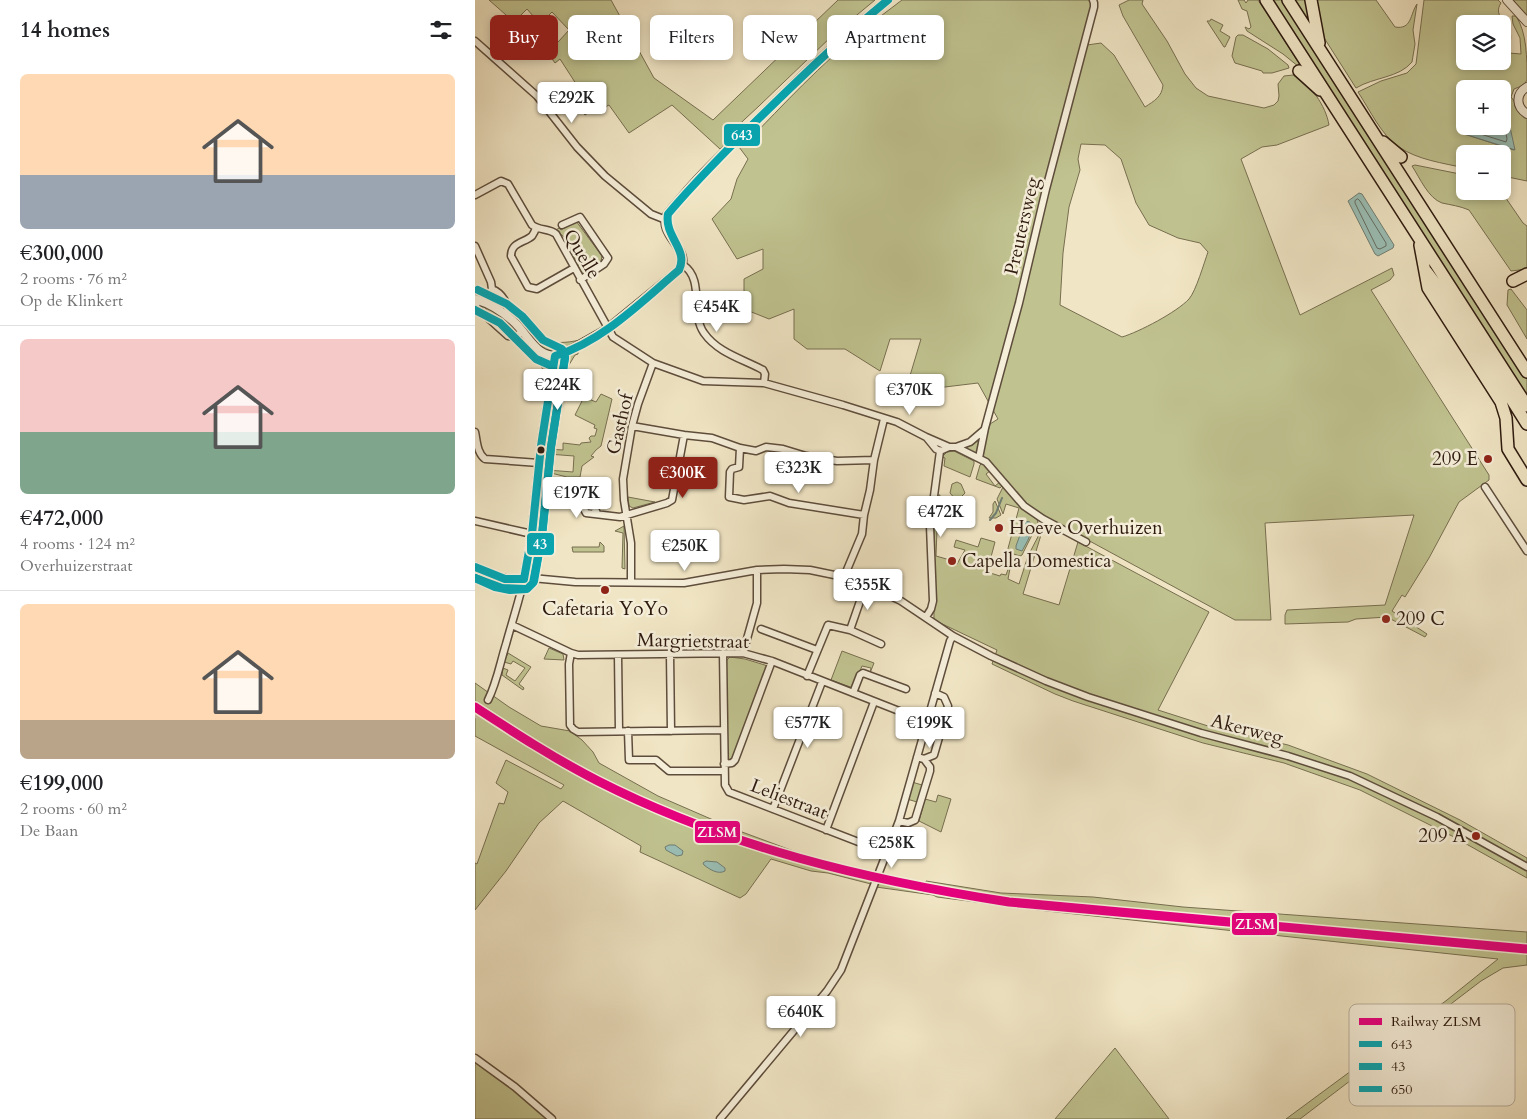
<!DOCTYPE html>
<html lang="en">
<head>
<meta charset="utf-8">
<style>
  body { margin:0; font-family:Cardo,serif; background:#f6f6f6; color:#202124; height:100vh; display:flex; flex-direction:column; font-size:19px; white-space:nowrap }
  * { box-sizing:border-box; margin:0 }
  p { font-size:16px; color:#757577 }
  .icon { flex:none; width:28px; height:28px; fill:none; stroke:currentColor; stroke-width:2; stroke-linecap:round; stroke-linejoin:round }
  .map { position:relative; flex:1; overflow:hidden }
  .sheet { display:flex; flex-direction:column; background:#fff; width:475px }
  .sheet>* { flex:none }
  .top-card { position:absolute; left:15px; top:15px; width:475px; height:45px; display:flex; gap:10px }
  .buttons { position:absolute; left:981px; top:15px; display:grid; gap:10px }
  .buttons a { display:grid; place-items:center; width:55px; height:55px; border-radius:8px; background:#fff; box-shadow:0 2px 8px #0003; font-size:25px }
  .price { position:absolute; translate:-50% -42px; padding:0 11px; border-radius:5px; background:#fff; color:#222; font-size:16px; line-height:32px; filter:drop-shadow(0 1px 2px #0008) }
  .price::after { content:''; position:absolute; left:50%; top:30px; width:15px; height:11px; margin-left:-8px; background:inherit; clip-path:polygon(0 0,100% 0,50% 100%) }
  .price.selected { background:#8f2418; color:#fff }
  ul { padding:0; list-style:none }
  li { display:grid; align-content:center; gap:10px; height:265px; padding:0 20px }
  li+li { border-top:1px solid #e0e0e0 }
  li span { display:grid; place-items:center; height:155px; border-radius:8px; color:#555 }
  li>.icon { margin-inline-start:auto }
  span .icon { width:90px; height:90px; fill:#fffc; stroke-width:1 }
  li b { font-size:21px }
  h2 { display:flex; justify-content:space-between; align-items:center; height:60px; padding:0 20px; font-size:21px }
  .chip { padding:0 18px; border-radius:8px; background:#fff; box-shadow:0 2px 8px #0003; font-size:18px; line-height:45px }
  .chip.selected { background:#8f2418; color:#fff }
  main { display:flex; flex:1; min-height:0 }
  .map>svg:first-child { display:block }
  .green { fill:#c0c390; stroke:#776e50; fill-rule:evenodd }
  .water { fill:#9abfb6; stroke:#6f7d73 }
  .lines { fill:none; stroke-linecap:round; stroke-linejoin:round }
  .shore { stroke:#646c62; stroke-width:1 }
  .stream { stroke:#6f7d73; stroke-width:2 }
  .minor-tunnel { stroke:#c9bca0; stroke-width:6; stroke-dasharray:6 3; stroke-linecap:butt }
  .minor-casing { stroke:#5e4d3c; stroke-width:9 }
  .tertiary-casing { stroke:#5e4d3c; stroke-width:10 }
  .motorway-casing { stroke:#2e1a0f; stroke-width:14 }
  .minor { stroke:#f5eed9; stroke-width:6 }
  .tertiary { stroke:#f5eed9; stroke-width:8 }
  .motorway { stroke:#f0e5c4; stroke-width:11 }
  .bus-1-casing { stroke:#f5eed9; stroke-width:11 }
  .bus-2-casing { stroke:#f5eed9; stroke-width:11 }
  .bus-3-casing { stroke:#f5eed9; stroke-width:11 }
  .bus-1 { stroke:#07a5b0; stroke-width:8 }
  .bus-2 { stroke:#07a5b0; stroke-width:8 }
  .bus-3 { stroke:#07a5b0; stroke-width:8 }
  .rail-1-casing { stroke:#f5eed9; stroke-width:12 }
  .rail-1 { stroke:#e5007d; stroke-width:9 }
  .bus-dot { fill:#2e1a0f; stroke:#f5eed9; stroke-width:2 }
  .poi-dot { fill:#8f2418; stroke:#f5eed9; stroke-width:2 }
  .labels { text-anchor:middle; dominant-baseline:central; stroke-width:5; stroke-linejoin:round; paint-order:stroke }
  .street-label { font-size:19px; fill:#2e1a0f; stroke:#f5eed9 }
  .poi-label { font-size:19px; fill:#2e1a0f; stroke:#f5eed9; text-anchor:start }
  .key { fill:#f5eed9; stroke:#b9ae9c; stroke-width:1 }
  .key-label { font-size:14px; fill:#2e1a0f }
  .line-badge { stroke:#f5eed9; stroke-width:2 }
  .badge-label { font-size:14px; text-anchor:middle; font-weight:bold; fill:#fff }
</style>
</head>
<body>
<main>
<section class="sheet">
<h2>14 homes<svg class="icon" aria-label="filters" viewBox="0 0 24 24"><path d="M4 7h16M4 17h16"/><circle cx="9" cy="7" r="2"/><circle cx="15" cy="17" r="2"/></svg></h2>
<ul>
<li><span style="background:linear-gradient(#ffd9b3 65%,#9aa5b1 0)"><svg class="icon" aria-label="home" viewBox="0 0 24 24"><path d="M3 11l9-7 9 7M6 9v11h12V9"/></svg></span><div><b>€300,000</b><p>2 rooms · 76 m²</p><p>Op de Klinkert</p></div></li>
<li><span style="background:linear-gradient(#f6c9c9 60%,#7fa58c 0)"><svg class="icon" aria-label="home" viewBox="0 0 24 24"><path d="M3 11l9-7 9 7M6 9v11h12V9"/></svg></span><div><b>€472,000</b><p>4 rooms · 124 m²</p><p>Overhuizerstraat</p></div></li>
<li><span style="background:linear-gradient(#ffd9b3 75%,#b9a48a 0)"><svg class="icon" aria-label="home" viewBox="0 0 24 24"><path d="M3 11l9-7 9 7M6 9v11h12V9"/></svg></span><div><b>€199,000</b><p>2 rooms · 60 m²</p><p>De Baan</p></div></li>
</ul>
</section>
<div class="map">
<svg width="1052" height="1119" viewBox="0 0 1052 1119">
  <rect width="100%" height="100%" fill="#f0e5c4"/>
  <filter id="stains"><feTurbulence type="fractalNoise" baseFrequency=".004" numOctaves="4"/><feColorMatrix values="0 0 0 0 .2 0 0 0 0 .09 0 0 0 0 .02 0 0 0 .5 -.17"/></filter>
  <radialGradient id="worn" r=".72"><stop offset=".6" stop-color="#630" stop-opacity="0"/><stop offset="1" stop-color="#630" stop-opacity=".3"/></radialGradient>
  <!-- green -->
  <path class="green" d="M14,0h122l43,78 59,42 125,-120h37l-41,34 -75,72 -28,26 -5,12 -6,5 -48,-44 -43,28 -20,-28 -11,6 -3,-3 -10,7 -7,-8 2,-17 -20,-31 -5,4 -7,-10 21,-23 -17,-18 -12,12 -13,-15 -13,13z
    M427,0h187l6,9 -8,36 14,-2 13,12 31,52c9,-6 17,-10 18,-22l-40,-69 -4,-11 10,-5h14l-1,4 25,37 18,33 11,14 12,8 56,12 10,-3 4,-4 1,-5 -1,-12 6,-8 9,-1c17,8 33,31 36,50l-52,20 -15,2 -21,12 59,156 92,-47 2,7 -4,5 -19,10 118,185v5l-30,22 -30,56 -24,39 -3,-2 -10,16 35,23 -2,3 -38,-20 -31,2 -8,3 -63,2v-9l2,-5 98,-5 29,-90 -149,8 6,97h-36l-197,-107 -21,-18 -25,-31 -11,-7 9,-33 8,-5 -20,-36 -50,6 -19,-10 12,-40h-31l-10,32 -35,-22h-38l-13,-10v-30l-25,10 -25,-10v-30l19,-10v-20l-26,10 -25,-40 19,-20 6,-20 11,-20 -9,-12 8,-5c37,-38 74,-78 116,-112 12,-10 26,-20 39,-30zM606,144l24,1 16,14 15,44 13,22 29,13 22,5 8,9c-4,11 -12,39 -19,47 -12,13 -50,33 -67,38l-62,-32 3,-52 6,-46 11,-37 -2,-11z
    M763,0h6l2,3 2,-3h10l46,71 -21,-17 -36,-23 -2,-4 4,2 2,-2 -4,-16 -5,-2z
    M795,0h12l245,378v20z
    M818,0h14l2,24z
    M839,0h62l19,27c17,3 15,-13 22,-23l-4,26 2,14 -3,18c-13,16 -38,15 -56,26l-35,-55z
    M949,0h74l3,3c-8,12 5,18 9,29 2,6 -1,15 -1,21l12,1 -1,-16 -7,-14 -1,-8h4c11,17 11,42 11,64l-3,5 -10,4 -3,8 16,20v64l-24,-5v-22h-38v14c-22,-5 -47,-8 -66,-21 -18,-12 -29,-37 -41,-55l23,-11 26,-8 9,-9zM990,24h38v37h-38zM990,89h38v17l2,-2 9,46 -56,-18 10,-6h-3z
    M1038,0h14v16l-1,-1z
    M736,19l12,6 -3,6 10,6 -5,10h-1l-17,-26h3z
    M763,35h5l25,14 20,16 1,3 -17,5h-9l-1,-2 -27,-8 -3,-7 4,-19z
    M940,165l50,10v16h36l22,32 4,3v43l-16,2 -42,-61c-9,-4 -18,-5 -27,-7 -14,-5 -22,-25 -30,-37z
    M101,221l26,35 -1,5 -19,13 -18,-37 -8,-7 3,-2 2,2z
    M1036,289l16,21v29l-20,-34 1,-15z
    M5,305c14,4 25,14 35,24v5h-6l3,-1 -28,-26h-5z
    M107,338h2c-15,9 -31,22 -46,6l1,-5c15,5 27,4 41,1z
    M103,351v3l-3,1 -17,28 1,2 -3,5 -2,-1c2,-24 1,-27 24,-38z
    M60,352l15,10 1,2 -3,21 -8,-23z
    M126,394l11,5 -11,47 -5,4 -5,6 3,1 -12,9 -2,11h-13l-20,-5v-2l26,2 1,-16 -26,-2 -1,-5 16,1v-7l17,2 1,-2 10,-1 -2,-4 2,-2h4l2,-7 -3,-1 1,-3 -20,-10 9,-18 12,5z
    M506,436l-4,18 -14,-7z
    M479,451l20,10v3l-4,13 -26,-11 1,-8 -3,-1 5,-5z
    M507,463l8,8 -4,3 9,12 5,-4 2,4 -2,2 -24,-9 4,-14z
    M482,482l4,2 4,9 -8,8 -7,-8 2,-9z
    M528,487l17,20 17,12 1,4 -16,32 -2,1 -13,-4 12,-44 -13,-4 -3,10 -6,-15z
    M462,495h3l-3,34 -1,27 14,4v2l7,2 8,-14 -11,-3 2,-7 22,7 3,-9 14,4 -8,30 13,4 1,-2 5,1 4,-11 -6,-2 2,-5 4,1 -1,4 2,1 -3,16 11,5 9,-28 16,-31 -21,69 36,11 19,-63 131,70 -51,98 50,16 80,19 79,29 93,46 67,38v20l-75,-42 -92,-46 -76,-27 -81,-20 -130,-42 -18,-7 -63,-30 5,-14 -63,-30 -1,-97z
    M153,497l27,5 -22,6 -4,-2z
    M520,501l6,14 -5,3h-7l4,-6v-8z
    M480,504l3,2 2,13 -6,5 -5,-10z
    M149,526l1,43 -3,-1 1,-35 -8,-2z
    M125,542l4,4v6h-31l-1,-5h27z
    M74,648l14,6 1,6 -20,-1z
    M367,651l32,12 -4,10 1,-5 -9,-2 -9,22 -22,-8z
    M33,653l23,14 -12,17 5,4 -1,2 -21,-15 1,-7 5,2 -2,5 9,6 10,-13 -12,-7 -2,3 -7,-2z
    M255,657l15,2 23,7 -36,95h-4l-3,-99z
    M0,683l34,24 32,19 29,5 12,9 11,12 6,11 59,33 76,33 70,26 66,20 3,4 -2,5 -43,-11 -17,-2 -40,-12 -25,35 -6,4 -100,-46 1,-6 -78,-45 -24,22 -33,48 -31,39v-47l2,1 22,-61 5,1 4,-12 -12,-9 10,-23 55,29 3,-4 -89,-49z
    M456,717l10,3 1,2 -4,14 -2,1 -10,-3z
    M437,782l10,3 1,3 -6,14 -10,-3z
    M463,795l13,4 -10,33 -22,-11 6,-22 11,3z
    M404,880l46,9 1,-8 75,12 92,4 90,10 344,25v33l-24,3 -22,13 -181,138h-14l161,-119 51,-41 -451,-48 -110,-14 -4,-2 -57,-8z
    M640,1048l54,71h-114z
    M0,1061l35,26 37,32h-72z"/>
  <!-- water -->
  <path class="water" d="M1030,104l10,46 -57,-18 10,-6h35v-20z
    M884,193l3,1 32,51 -1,3 -15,8 -3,-2 -27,-53z
    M550,521l5,1 3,5 -5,13 -6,11 -6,-2v-3z
    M194,845h6l8,6 -1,4 -5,1 -11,-6 -1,-3z
    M231,861l11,1 8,6v3c-7,4 -16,-2 -21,-6l-1,-2z"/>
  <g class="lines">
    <!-- shore -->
    <path class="shore" d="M995,126l1,5 35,11 1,-3 -4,-23
      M883,199l2,2 26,42v3l-6,3 -3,-1 -22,-45v-2z"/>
    <!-- stream -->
    <path class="stream" d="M515,520l6,-7 6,-15"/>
    <!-- minor-tunnel -->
    <path class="minor-tunnel" d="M0,718l13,-18"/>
    <!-- minor casing -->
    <g class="minor-casing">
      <path id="minor" d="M0,41l62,55 40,51 28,29 46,38 15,6
        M0,195l26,-14 7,3 24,41c8,6 17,3 24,9l57,103 40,26 50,18 61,2 79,22 54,17 29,15 23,10
        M87,225l18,-8 28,41 -4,6 -24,16
        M61,228c-1,3 -2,5 -4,8 -8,7 -21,6 -21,20l17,31 9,2 37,-21
        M0,246l16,36 1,7 -7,13
        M208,265c22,14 7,49 21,68 14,20 39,26 59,37l2,4 -1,9
        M17,289c10,4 18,16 15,27
        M0,302l2,6 31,28 7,1 8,-6
        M157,426l52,9 28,3 28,10 16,3 10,-4 17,2 23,7 31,5 37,-1
        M0,432c2,9 2,21 10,27l54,4
        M452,438l9,11 4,2
        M481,447l14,-5 14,-12
        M265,448l-1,19 -7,2 -2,3 -1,25 15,3 26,-4 19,7 75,12
        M465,451l9,-4h7l30,15 38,44 19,13 43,23
        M504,458l6,-30 34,-125 27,-114 48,-182v-4l-1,-3
        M64,461l8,1
        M1010,487l42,64
        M122,513l-3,-6 -7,-1 -3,3 2,4 34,4 47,-14 5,-3 12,-65
        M0,521l57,13
        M369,577l18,-43 2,-19 6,-25 4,-30 10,-41
        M156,582v-39l-7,-43 -1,-21 9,-53 6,-22 15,-41
        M451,617l5,-8 2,-8 -3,-75 10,-75
        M37,625l59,28 7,2 165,-2 29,8 155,61
        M286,629l56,21
        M375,630l16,-46
        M96,653l-2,11 1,61 3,4 5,3 146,-2
        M248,653l2,132 4,7 158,61
        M268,653l14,-50v-33
        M195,654l1,77
        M143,655l1,76
        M332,676l21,-51 22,5 31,14
        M378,693l7,-18 3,-2 43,16
        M13,700c9,-18 12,-37 18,-56 6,-22 13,-43 18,-65l8,-1 43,4 109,1 73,-13 27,-1 26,1 34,7 22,7 35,17 52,35 38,20 55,25 42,16 113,36 87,23 62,20 87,41 90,50
        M153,731l1,29h27l13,11h55
        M442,757l7,2 10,-4 14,-49 -4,-9 -9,-4
        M249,764l8,-1 3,-3 37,-99
        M298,809l49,-127
        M424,821l9,2 7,-3 15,-49v-4l-6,-8
        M351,830l48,-128
        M0,1058l40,29 37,32
        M245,1119l107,-128 14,-21 58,-149 51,-180 3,-5"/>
    </g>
    <!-- tertiary casing -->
    <g class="tertiary-casing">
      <path id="tertiary" d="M1032,0l20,22
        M1052,87c-12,7 -11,20 0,27
        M0,299c14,4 27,12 38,22 16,14 23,39 48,34l46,-26 72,-59c15,-19 -22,-35 -12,-55 4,-6 10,-12 15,-18 15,-18 32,-35 50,-52 50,-50 100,-100 156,-145
        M0,567c17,8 30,15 49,12l8,-45 9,-88 14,-90"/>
    </g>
    <!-- motorway casing -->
    <g class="motorway-casing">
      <path id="motorway" d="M791,0l261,406
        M813,0l239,372
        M836,0l8,43
        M824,71l21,19
        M908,142l18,15
        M945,245l8,43 73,114 5,16 2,31 19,31
        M951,271c37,48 68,101 101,153
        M1038,281l14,-7"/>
    </g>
    <!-- minor -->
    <use href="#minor" class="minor"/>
    <!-- tertiary -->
    <use href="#tertiary" class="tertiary"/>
    <!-- motorway -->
    <use href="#motorway" class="motorway"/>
    <!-- bus-1 casing -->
    <g class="bus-1-casing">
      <path id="bus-1" d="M0,567l30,12h19l8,-45 9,-88 14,-90c48,-15 86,-54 124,-86 10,-21 -15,-33 -11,-56 25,-30 52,-57 79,-84 46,-45 91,-89 141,-130"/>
    </g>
    <!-- bus-2 casing -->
    <g class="bus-2-casing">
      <path id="bus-2" d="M0,310l25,13 36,36 16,7
        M0,578l27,10 23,1
        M59,581l8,-46 9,-88 14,-89"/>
    </g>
    <!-- bus-3 casing -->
    <g class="bus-3-casing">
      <path id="bus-3" d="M0,578l20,9 15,3 17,-1 6,-6 9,-47 9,-89 14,-90 -3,-8 -19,-9 -21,-24 -15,-12 -29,-14"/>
    </g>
    <!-- bus-1 -->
    <use href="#bus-1" class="bus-1"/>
    <!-- bus-2 -->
    <use href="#bus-2" class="bus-2"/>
    <!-- bus-3 -->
    <use href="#bus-3" class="bus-3"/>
    <!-- rail-1 casing -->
    <g class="rail-1-casing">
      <path id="rail-1" d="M0,707c40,26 80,52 123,74 130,66 268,99 411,121l518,47"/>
    </g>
    <!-- rail-1 -->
    <use href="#rail-1" class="rail-1"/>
  </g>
  <!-- markers -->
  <circle class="bus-dot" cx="66" cy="450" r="4.5"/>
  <g class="poi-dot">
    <circle cx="1013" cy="459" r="5"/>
    <circle cx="524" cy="528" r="5"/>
    <circle cx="477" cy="561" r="5"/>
    <circle cx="130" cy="590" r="5"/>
    <circle cx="911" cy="619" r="5"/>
    <circle cx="1001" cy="836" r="5"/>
  </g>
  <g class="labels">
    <!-- street labels -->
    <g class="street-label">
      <text transform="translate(547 226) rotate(-77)">Preutersweg</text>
      <text transform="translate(107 254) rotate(59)">Quelle</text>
      <text transform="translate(145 424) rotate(-77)">Gasthof</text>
      <text transform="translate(218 641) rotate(1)">Margrietstraat</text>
      <text transform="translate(772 729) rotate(14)">Akerweg</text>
      <text transform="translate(314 799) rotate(21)">Leliestraat</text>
    </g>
    <!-- poi labels -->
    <g class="poi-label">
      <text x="1003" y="459" text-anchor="end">209 E</text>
      <text x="534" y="528">Hoeve Overhuizen</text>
      <text x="487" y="561">Capella Domestica</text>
      <text x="130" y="609" text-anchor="middle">Cafetaria YoYo</text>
      <text x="921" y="619">209 C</text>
      <text x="991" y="836" text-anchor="end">209 A</text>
    </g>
  </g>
  <!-- legend -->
  <rect x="874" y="1004" width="166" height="102" rx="8" class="key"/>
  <rect x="884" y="1018" width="23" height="7" fill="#e5007d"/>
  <rect x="884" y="1041" width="23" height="6" fill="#07a5b0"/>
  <rect x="884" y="1063" width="23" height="7" fill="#07a5b0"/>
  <rect x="884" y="1086" width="23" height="6" fill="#07a5b0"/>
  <g class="key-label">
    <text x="916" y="1026">Railway ZLSM</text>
    <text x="916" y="1049">643</text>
    <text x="916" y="1071">43</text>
    <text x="916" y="1094">650</text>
  </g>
  <g class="line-badge">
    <rect x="248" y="123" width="38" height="24" rx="5" fill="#07a5b0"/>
    <rect x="51" y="532" width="29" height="24" rx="5" fill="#07a5b0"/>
    <rect x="219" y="820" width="47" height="24" rx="5" fill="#e5007d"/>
    <rect x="756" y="912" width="47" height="24" rx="5" fill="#e5007d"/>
  </g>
  <g class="badge-label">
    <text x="267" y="140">643</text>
    <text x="65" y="549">43</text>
    <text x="242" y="837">ZLSM</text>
    <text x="780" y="929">ZLSM</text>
  </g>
  <rect width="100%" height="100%" filter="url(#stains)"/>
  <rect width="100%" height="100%" fill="url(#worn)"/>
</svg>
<div class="buttons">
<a><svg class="icon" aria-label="layers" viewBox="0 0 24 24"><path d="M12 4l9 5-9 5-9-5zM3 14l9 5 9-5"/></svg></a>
<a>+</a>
<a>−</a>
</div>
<b class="price" style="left:97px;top:124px">€292K</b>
<b class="price" style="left:242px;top:333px">€454K</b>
<b class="price" style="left:83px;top:411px">€224K</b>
<b class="price" style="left:435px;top:416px">€370K</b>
<b class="price" style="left:324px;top:494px">€323K</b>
<b class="price selected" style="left:208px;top:499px">€300K</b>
<b class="price" style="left:102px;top:519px">€197K</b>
<b class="price" style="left:466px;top:538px">€472K</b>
<b class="price" style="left:210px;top:572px">€250K</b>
<b class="price" style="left:393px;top:611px">€355K</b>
<b class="price" style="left:333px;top:749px">€577K</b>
<b class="price" style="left:455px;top:749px">€199K</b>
<b class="price" style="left:417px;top:869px">€258K</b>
<b class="price" style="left:326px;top:1038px">€640K</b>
<div class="top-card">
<a class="chip selected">Buy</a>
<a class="chip">Rent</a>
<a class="chip">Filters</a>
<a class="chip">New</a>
<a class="chip">Apartment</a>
</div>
</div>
</main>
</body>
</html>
